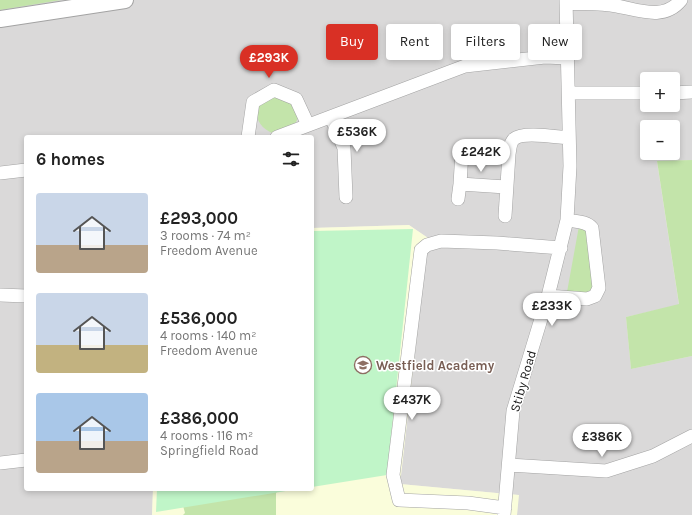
<!DOCTYPE html>
<html lang="en">
<head>
<meta charset="utf-8">
<style>
  body { margin:0; font-family:Karla,sans-serif; background:#f6f6f6; color:#222; height:100vh; display:flex; flex-direction:column; font-size:15px; white-space:nowrap }
  * { box-sizing:border-box; margin:0 }
  p { font-size:13px; color:#767676 }
  .icon { flex:none; width:22px; height:22px; fill:none; stroke:currentColor; stroke-width:2; stroke-linecap:round; stroke-linejoin:round }
  .map { position:relative; flex:1; overflow:hidden }
  .side { position:absolute; left:24px; top:135px; width:290px; height:356px; display:flex; flex-direction:column; background:#fff; border-radius:4px; box-shadow:0 2px 6px #0003 }
  .side>* { flex:none }
  .guide { position:absolute; left:326px; top:24px; width:306px; height:36px; display:flex; gap:8px }
  .controls { position:absolute; left:640px; top:72px; display:grid; gap:8px }
  .controls a { display:grid; place-items:center; width:40px; height:40px; border-radius:4px; background:#fff; box-shadow:0 2px 6px #0003; font-size:20px }
  .price { position:absolute; translate:-50% -34px; padding:0 9px; border-radius:14px; background:#fff; color:#222; font-size:13px; line-height:26px; filter:drop-shadow(0 1px 2px #0008) }
  .price::after { content:''; position:absolute; left:50%; top:24px; width:12px; height:9px; margin-left:-6px; background:inherit; clip-path:polygon(0 0,100% 0,50% 100%) }
  .price.active { background:#d93025; color:#fff }
  ul { padding:0; list-style:none }
  li { display:flex; align-items:center; gap:12px; height:100px; padding:0 12px }
  li span { display:grid; place-items:center; flex:none; width:112px; height:80px; border-radius:4px; color:#555 }
  li>.icon { margin-inline-start:auto }
  span .icon { width:48px; height:48px; fill:#fffc; stroke-width:1 }
  li b { font-size:17px }
  h2 { display:flex; justify-content:space-between; align-items:center; height:48px; padding:0 12px; font-size:17px }
  .chip { padding:0 14px; border-radius:4px; background:#fff; box-shadow:0 2px 6px #0003; font-size:14px; line-height:36px }
  .chip.active { background:#d93025; color:#fff }
  .map>svg:first-child { display:block }
  .residential { fill:#dad9d9; fill-rule:evenodd }
  .education { fill:#fafddb }
  .grass { fill:#c3e4aa }
  .park { fill:#c0f5c8 }
  .lines { fill:none; stroke-linecap:round; stroke-linejoin:round }
  .minor-casing { stroke:#a3a3a3; stroke-width:14 }
  .tertiary-casing { stroke:#a3a3a3; stroke-width:18 }
  .minor { stroke:#fff; stroke-width:13 }
  .tertiary { stroke:#fff; stroke-width:16 }
  .labels { text-anchor:middle; dominant-baseline:central; stroke-width:3; stroke-linejoin:round; paint-order:stroke }
  .education-label { font-size:13px; font-weight:bold; fill:#785e54; stroke:#fff; text-anchor:start }
  .street-label { font-size:13px; fill:#1c1c1c; stroke:#fff }
</style>
</head>
<body>
<div class="map">
<svg width="692" height="515" viewBox="0 0 692 515">
  <rect width="100%" height="100%" fill="#edeae2"/>
  <!-- residential -->
  <path class="residential" d="M0,0h692v160l-35,2 22,143 -53,12 5,52 61,-13v159h-175l1,-20 -118,-11 28,-246 -19,-13 -97,3v-91h-286v352h127l-1,26h-152zM647,79h26v26h-26zM647,127h26v26h-26z"/>
  <!-- education -->
  <path class="education" d="M409,225l19,13 -28,246 119,11 -2,20h-365l1,-26h159v-261z"/>
  <!-- grass -->
  <path class="grass" d="M0,0h61l-61,10z
    M290,93l8,25 -3,6 -23,9c-16,-7 -20,-22 -10,-37z
    M692,160v196l-61,13 -5,-52 53,-13 -22,-143z
    M579,226l6,1 10,58 -6,8 -22,-1z
    M280,489l-4,4v22h-93l2,-2 -3,-11z"/>
  <!-- park -->
  <path class="park" d="M413,229l-26,246 -75,12v-256z
    M157,489h141l-142,23z"/>
  <g class="lines">
    <!-- minor casing -->
    <g class="minor-casing">
      <path id="minor" d="M567,3c16,1 33,0 50,3 22,4 47,15 64,-6
        M569,93h78
        M673,93l19,-1
        M331,117l13,31 2,49
        M248,137l5,-35 21,-12 22,9 12,26
        M277,137l188,-71 80,-9 23,1
        M462,152l-2,32 46,3
        M0,173l26,-3
        M458,199l2,-15
        M505,216l4,-62c1,-5 1,-12 5,-15 9,-8 42,-2 54,-1
        M0,295l26,1
        M548,296l39,3 8,-3 4,-8 -7,-60c-6,-7 -16,-6 -25,-8
        M0,463l26,-3
        M509,465l97,6 47,-15 39,-20
        M505,508l-37,-5 -69,-3 -6,-25 28,-225 6,-5 14,-4 56,2 64,5
        M504,515l9,-104 35,-115 19,-76 3,-54 -4,-166"/>
    </g>
    <!-- tertiary casing -->
    <g class="tertiary-casing">
      <path id="tertiary" d="M0,19l125,-19"/>
    </g>
    <!-- minor -->
    <use href="#minor" class="minor"/>
    <!-- tertiary -->
    <use href="#tertiary" class="tertiary"/>
  </g>
  <!-- icons -->
  <defs>
    <g id="school-ring" transform="scale(0.9)"><circle r="9.5" fill="#fff" stroke="#8d6e63" stroke-width="1.5"/><path d="M0-5L7-2L0 1L-7-2ZM-4 1L0 2.5L4 1V4Q0 6-4 4Z" fill="#8d6e63"/></g>
  </defs>
  <g fill-rule="evenodd">
    <use href="#school-ring" x="363" y="365"/>
  </g>
  <g class="labels">
    <!-- education labels -->
    <g class="education-label">
      <text x="376" y="365">Westfield Academy</text>
    </g>
    <!-- street labels -->
    <g class="street-label">
      <text transform="translate(523 381) rotate(-74)">Stiby Road</text>
    </g>
  </g>
</svg>
<div class="controls">
<a>+</a>
<a>−</a>
</div>
<b class="price active" style="left:269px;top:79px">£293K</b>
<b class="price" style="left:357px;top:153px">£536K</b>
<b class="price" style="left:481px;top:173px">£242K</b>
<b class="price" style="left:552px;top:327px">£233K</b>
<b class="price" style="left:412px;top:421px">£437K</b>
<b class="price" style="left:602px;top:458px">£386K</b>
<div class="guide">
<a class="chip active">Buy</a>
<a class="chip">Rent</a>
<a class="chip">Filters</a>
<a class="chip">New</a>
</div>
<section class="side">
<h2>6 homes<svg class="icon" aria-label="filters" viewBox="0 0 24 24"><path d="M4 7h16M4 17h16"/><circle cx="9" cy="7" r="2"/><circle cx="15" cy="17" r="2"/></svg></h2>
<ul>
<li><span style="background:linear-gradient(#c9d6e8 65%,#b9a48a 0)"><svg class="icon" aria-label="home" viewBox="0 0 24 24"><path d="M3 11l9-7 9 7M6 9v11h12V9"/></svg></span><div><b>£293,000</b><p>3 rooms · 74 m²</p><p>Freedom Avenue</p></div></li>
<li><span style="background:linear-gradient(#c9d6e8 65%,#c2b280 0)"><svg class="icon" aria-label="home" viewBox="0 0 24 24"><path d="M3 11l9-7 9 7M6 9v11h12V9"/></svg></span><div><b>£536,000</b><p>4 rooms · 140 m²</p><p>Freedom Avenue</p></div></li>
<li><span style="background:linear-gradient(#a9c7e8 60%,#b9a48a 0)"><svg class="icon" aria-label="home" viewBox="0 0 24 24"><path d="M3 11l9-7 9 7M6 9v11h12V9"/></svg></span><div><b>£386,000</b><p>4 rooms · 116 m²</p><p>Springfield Road</p></div></li>
</ul>
</section>
</div>
</body>
</html>
